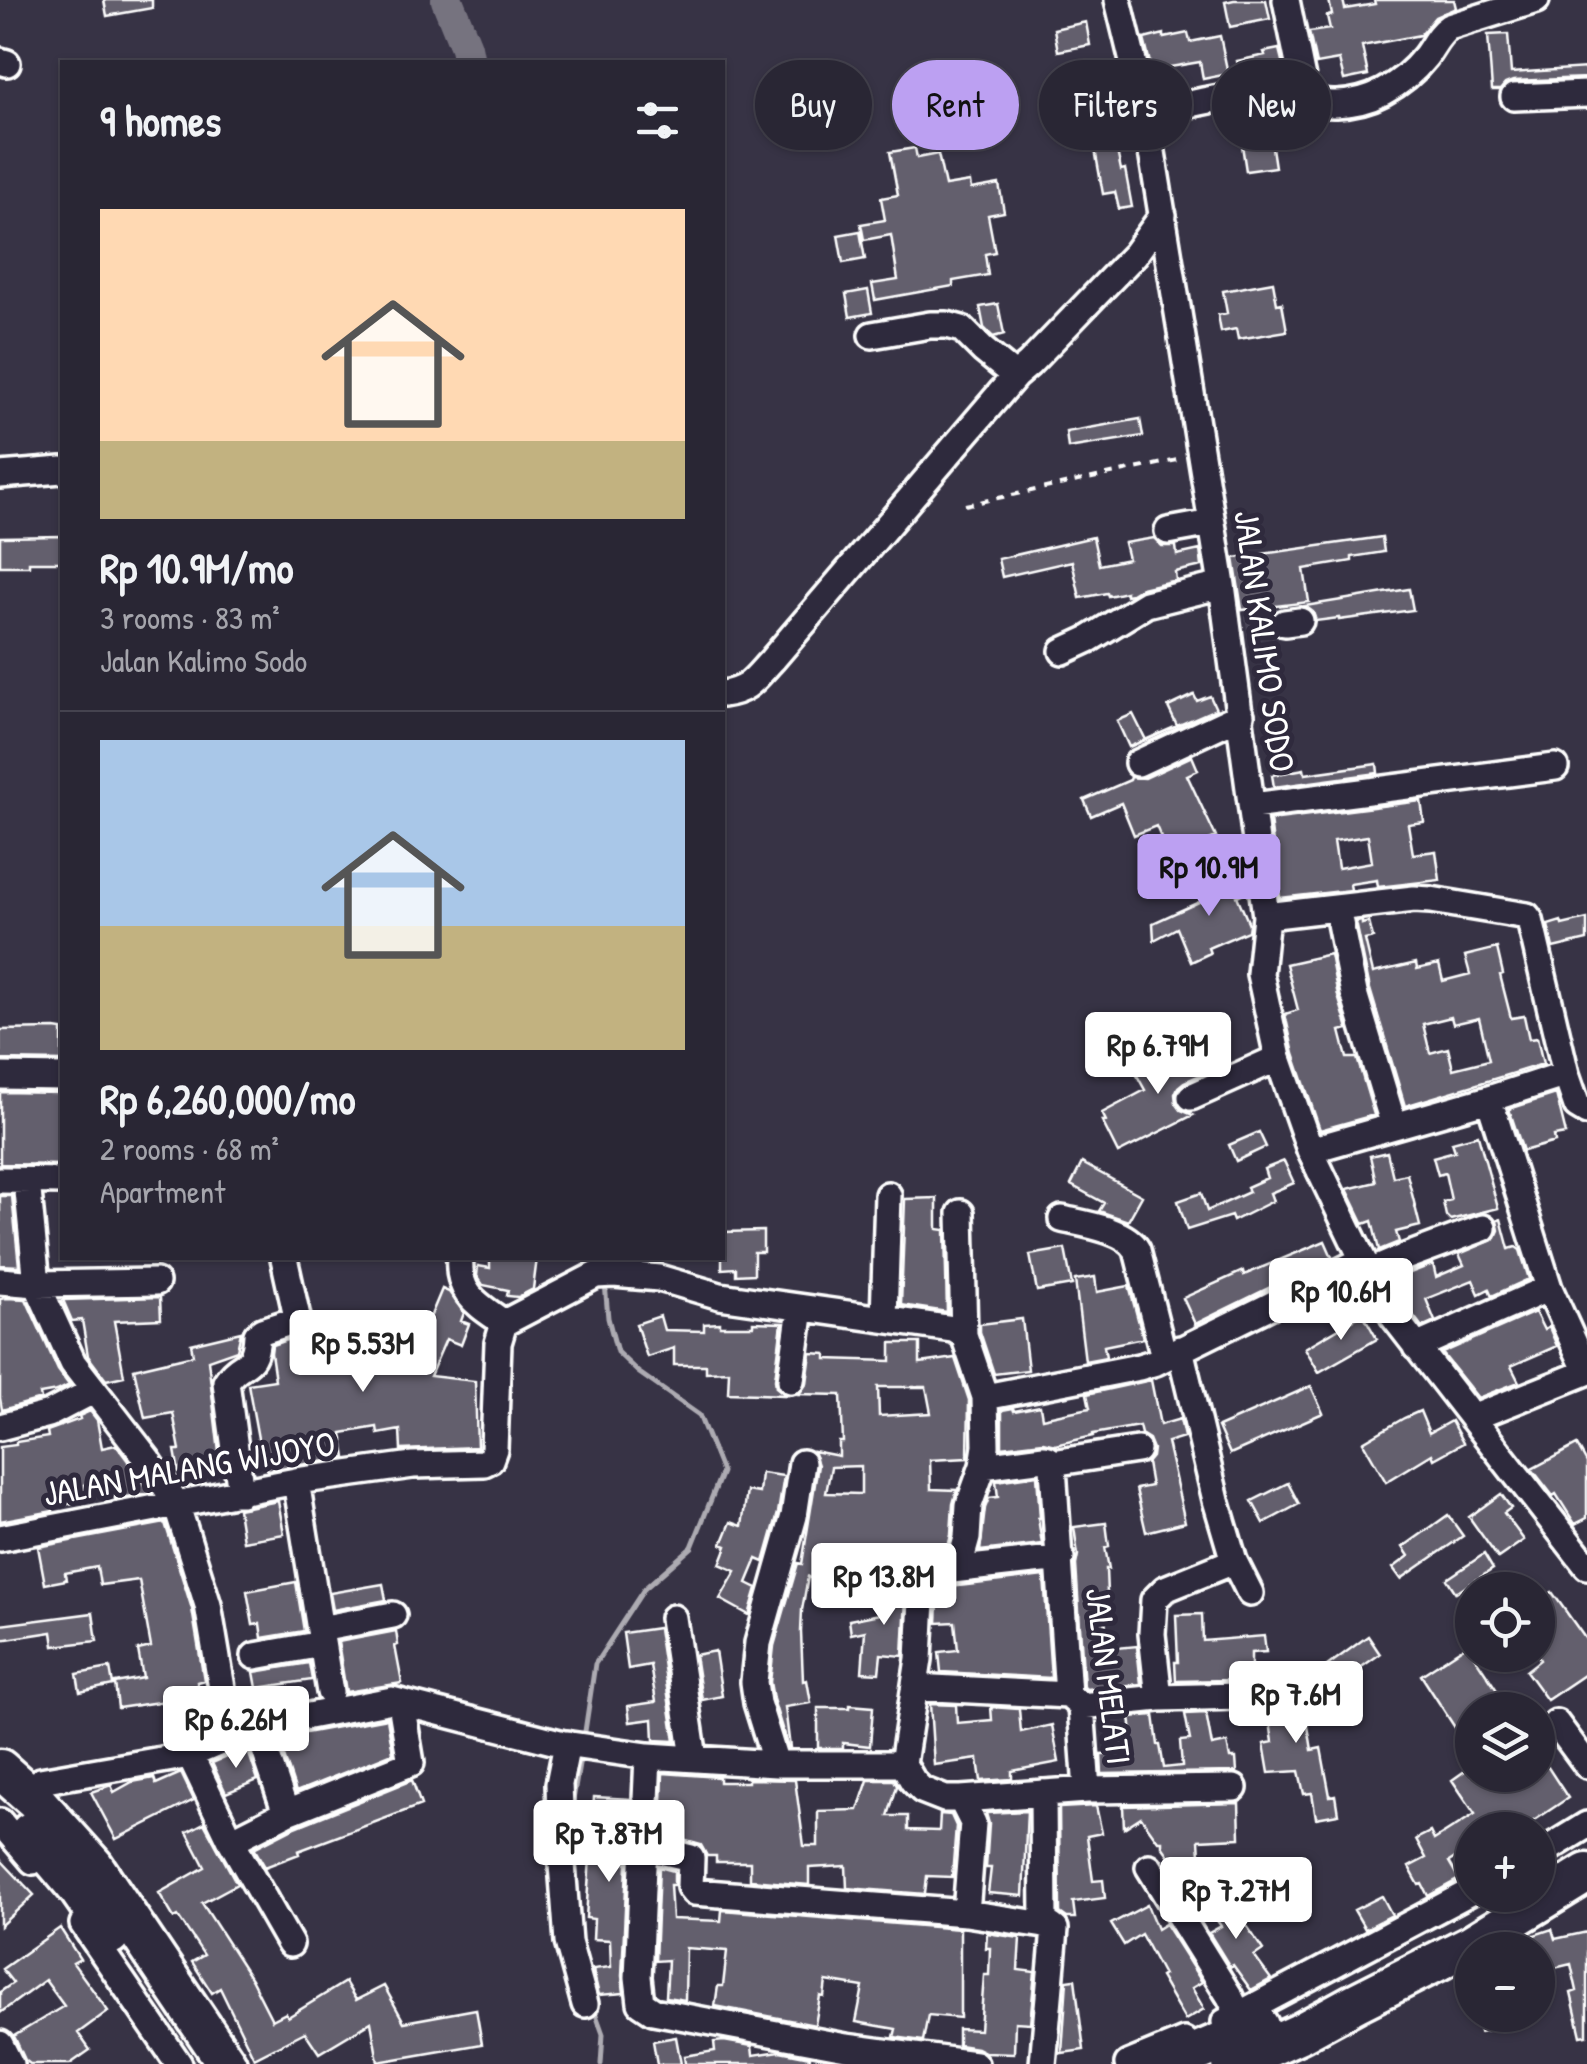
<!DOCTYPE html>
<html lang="en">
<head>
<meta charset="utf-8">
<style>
  body { margin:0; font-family:"Patrick Hand",sans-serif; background:#353240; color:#f1f3f6; height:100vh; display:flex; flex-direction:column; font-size:38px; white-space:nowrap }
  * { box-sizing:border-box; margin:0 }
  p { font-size:32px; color:#a5a5ac }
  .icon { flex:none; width:55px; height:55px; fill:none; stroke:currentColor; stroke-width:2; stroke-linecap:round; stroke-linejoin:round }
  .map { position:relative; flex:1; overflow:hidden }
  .sheet { position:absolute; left:60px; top:60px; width:665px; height:1200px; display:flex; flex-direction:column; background:#292634; border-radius:0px; box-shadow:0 2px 8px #0004,0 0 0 2px #45434f }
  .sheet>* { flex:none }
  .hud { position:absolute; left:755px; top:60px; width:680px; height:90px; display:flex; gap:20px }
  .tools { position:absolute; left:1455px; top:1572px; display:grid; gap:20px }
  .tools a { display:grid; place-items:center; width:100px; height:100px; border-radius:50%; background:#292634; box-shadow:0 2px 8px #0004,0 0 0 2px #45434f; font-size:50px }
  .price { position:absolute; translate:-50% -85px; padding:0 22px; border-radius:10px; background:#fff; color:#222; font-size:32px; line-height:65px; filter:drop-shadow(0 2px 5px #0008) }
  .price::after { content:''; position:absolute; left:50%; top:60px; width:30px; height:22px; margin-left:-15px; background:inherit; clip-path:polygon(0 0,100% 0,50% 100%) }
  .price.on { background:#bca0f2; color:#111 }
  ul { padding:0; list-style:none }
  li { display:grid; align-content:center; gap:20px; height:530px; padding:0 40px }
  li+li { border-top:2px solid #45434f }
  li span { display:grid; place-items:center; height:310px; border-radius:0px; color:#555 }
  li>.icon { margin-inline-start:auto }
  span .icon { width:180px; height:180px; fill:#fffc; stroke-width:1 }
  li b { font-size:42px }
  h2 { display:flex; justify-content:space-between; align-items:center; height:120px; padding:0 40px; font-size:42px }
  .pill { padding:0 35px; border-radius:45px; background:#292634; box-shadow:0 2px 8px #0004,0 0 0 2px #45434f; font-size:35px; line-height:90px }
  .pill.on { background:#bca0f2; color:#111 }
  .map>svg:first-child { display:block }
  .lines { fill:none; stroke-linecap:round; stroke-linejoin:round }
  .stream { stroke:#adabb2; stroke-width:5 }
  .river { stroke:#76737f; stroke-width:32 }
  .building { fill:#635f6d; stroke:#fff; stroke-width:2.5; fill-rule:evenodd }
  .minor-tunnel { stroke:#4b4758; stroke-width:25; stroke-dasharray:25 12; stroke-linecap:butt }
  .minor-casing { stroke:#fff; stroke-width:32 }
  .highway-casing { stroke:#fff; stroke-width:45 }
  .path { stroke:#fff; stroke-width:4; stroke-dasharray:8 8; stroke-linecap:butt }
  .minor { stroke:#2f2a3d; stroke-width:25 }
  .highway { stroke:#2f2a3d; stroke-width:38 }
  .labels { text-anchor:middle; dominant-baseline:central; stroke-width:10; stroke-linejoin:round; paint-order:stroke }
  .street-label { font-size:35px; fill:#fff; stroke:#2f2a3d }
</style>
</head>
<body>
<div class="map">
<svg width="1587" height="2064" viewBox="0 0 1587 2064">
  <rect width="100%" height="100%" fill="#373345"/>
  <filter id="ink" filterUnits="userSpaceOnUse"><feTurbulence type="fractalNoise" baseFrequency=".01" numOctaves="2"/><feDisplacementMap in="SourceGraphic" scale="20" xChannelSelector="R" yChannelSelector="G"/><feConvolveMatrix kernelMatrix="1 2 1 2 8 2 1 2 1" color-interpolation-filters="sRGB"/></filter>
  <g filter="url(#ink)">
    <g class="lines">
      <!-- stream -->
      <path class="stream" d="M584,1738l11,-74 49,-75 48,-42 30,-75 -23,-57 -61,-43 -21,-20 -9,-34 -3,-35
        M571,1812l10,-59
        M594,2009l9,25 -2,30"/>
      <!-- river -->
      <path class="river" d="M447,0l19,47 3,15"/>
    </g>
    <!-- building -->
    <path class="building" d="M104,0h48v8l-45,8z
      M1234,0h32l4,19 -40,8 -5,-25z
      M1329,0h14l2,9 30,-5 -1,-4h80l2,8 -21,9 -15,18 -58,11 6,29 -24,5 -5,-20 -23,4 -7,-32 21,-3 -3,-13 5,-1z
      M1086,22l4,23 -32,6 -4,-22z
      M1188,33l2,9 30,-6 8,38 -25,5 -3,-17 -30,5 2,9 -18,3 -10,-40 20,-5v4z
      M1508,34l3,39 76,-5v10l-74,3 -8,3 -5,6h-8l-4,-55z
      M1279,49l5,20 -4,1 2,11 -41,-1 -4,-19 28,-6 -1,-3z
      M1111,123l10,47 4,-1 7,38 -13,2 -4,-17 -12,2 -12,-67z
      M1269,128l6,39 -29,4 -6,-39z
      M915,148l2,10 21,-4 7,32 25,-4 1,7 28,-5 5,28 -16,3 7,37 -10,2 3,21 -35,6v5l-78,14 -3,-16 26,-4 -7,-45 -27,5 -3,-16 24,-4 -4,-22 17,-3 -8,-43z
      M860,231l5,28 -22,4 -5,-28z
      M1273,282l4,22 5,-1 5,28 -49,8 -2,-10 -15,3 -3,-17 9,-2 -4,-22z
      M868,290l4,23 -22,4 -4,-23z
      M998,304l6,30 -11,3 -9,-9 -4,-21z
      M1140,419l3,17 -75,12 -2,-16z
      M62,536v26h-33v4h-29v-29z
      M1093,537l6,28 29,-6 -4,-16 30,-5 8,8h14l1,9 23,-5 2,16 -27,6 1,8 -34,8 -10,6 -6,1v-3l-18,4 -1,-3 -27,5 -8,-37 -70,16 -4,-18z
      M1382,537l2,15 -32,5v4l-48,8 5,33 -67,8 -8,-52z
      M1409,589l4,21 -74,10v-2l-23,3 -3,-9 -8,-6z
      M1194,695l3,6 13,-5 6,13 -87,38 -12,-26 16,-7 13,26 31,-14 -9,-19z
      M1192,756l6,14 -11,5 29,62 -34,15 2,3 -13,6 -15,-35 -22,9 -13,-32 -30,13 -7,-16 46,-20 1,-3 14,1z
      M1377,764l1,9 -104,14 -2,-12 32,-6 1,5z
      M1421,801l3,21 -16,2 5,30 23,-3 4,29 -62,7 -1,-7 -27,4 1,6 -71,8 -10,-78zM1368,836l4,26 -34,6 -4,-27z
      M1243,872l3,20 -9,4 12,28 -1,7 -40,17 2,5 -19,9 -14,-34 -23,12 -1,-17 55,-25 -4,-8z
      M1587,919v21l-34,8 -5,-23 13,-4 1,4z
      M1362,921v3l7,-2 4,16 -8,2 8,33 43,-10 1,6 22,-5 4,17 27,-7 -5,-18 32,-8 6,26 -3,1 11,43 13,-2 5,23 8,-1 6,26 -138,42 -35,-117 -14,-67zM1451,1017l2,7 26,-6 10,42 -36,9 -5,-21 -18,5 -7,-29z
      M1330,954l8,42 10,33 -8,2 7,27h10l17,57 -54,15 -26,-76 -9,-40 13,-4 -12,-46z
      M55,1029l7,1v31l-62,-1v-30z
      M1220,1043l8,20 -44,19 -6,5 -3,7 1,9 5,7 12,5 -75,38 -16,-32h4l-4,-8 43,-23 -12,-22 33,-17 7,12z
      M0,1092l62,1v72l-62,-1z
      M1556,1094l10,40 -12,2 1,6 -32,9 -14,-42z
      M1259,1132l7,15 -30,14 -7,-16z
      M1478,1135l20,73 -48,12 -4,-4 -3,-14 8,-2 -6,-27 -7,2 -5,-18 22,-6 -3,-9z
      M1387,1152l6,25 14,-3 13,52 -24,6 3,10 -22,9 2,-1 -7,-29 -8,3 -17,-35 29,-7 -6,-26z
      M1284,1161l10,22 -24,10 3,8 -40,20 -2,-5 -44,14 -9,-29 23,-8 6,18 42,-19 -2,-5 20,-9 -3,-9z
      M1082,1163l60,33 -14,25 -29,-10 5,-8 -33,-18z
      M0,1196h12l7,70 -19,-1z
      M937,1198v31l8,1 2,82 -46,-7 4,-106z
      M1501,1219l8,30 7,-2 4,3 9,29 -37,17 -3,-7 -10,5 -6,-14 -47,19 9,22 -13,6 -15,-20 -15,-27 41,-16 3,13 28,-12 -5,-11 36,-15 4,-9 -2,-9z
      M763,1231v21h-9v22l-18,1v-7l-14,1v-37z
      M1325,1241l7,16 -137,67 -12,-26 60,-27 1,4z
      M1065,1249l7,36 -35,6 -7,-36z
      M490,1258h47l-4,31 -15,8 -11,-1 1,-6 -25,-5 -6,-9 1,-10 12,2z
      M1095,1277l2,15 32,-6 14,52 -39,8 2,11 -21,4 -10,-81z
      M442,1289l7,3 15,21 -3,8 8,3 -8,21 -15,-6 -16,37 45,5 2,66 -76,3 -1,-20 -22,4 -1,-7 -35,6 4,25 -79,12 -5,-26h-3l-11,-60 27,-4 -4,-27 1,-8 32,-11 31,-6 4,26 80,-10z
      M160,1297l1,22 -47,2 10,55 -18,4 -18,-24 -6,-36 -10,1 -9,-21z
      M7,1298l19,1 32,71 11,15 -12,6 -17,3 1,5 -39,11 -2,-12v-99z
      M1535,1312l9,18 5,-3 8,19 -46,20 8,16 -41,16 -36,-45z
      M1363,1314l14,25 -58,33 -14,-24z
      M660,1316l4,14 40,1v-7l16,-1v3h33v-4l29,1 -7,56 1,8 10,8 -58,-2 1,-22 -23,1v-7h-32v-17l-27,9 -11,-33z
      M1022,1319l6,51 -34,4 -14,-42v-8z
      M241,1332l-4,18 -29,10 13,109 -14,2v-4l-28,5 -4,-22h5l-7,-37 -28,5 -11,-49 59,-14 -2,-11z
      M891,1343h29v20l35,-5 14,42 -1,58 -38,2 1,29 26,1 -4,14 -2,31 -3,12 -8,6 -74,-7 -7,1 -8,7 -1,12 -15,25 -27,-14 -6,33 -1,22 2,49 4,-1 4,23 -26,4 5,41h-2l-15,-49 -3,-17 4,-36 24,-83 4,1 16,-99 -5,-14 26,5v-14h4l-2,-47 -42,-1 8,-11 4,-30 15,1v5l65,2zM878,1387h48l5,26 -52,3zM861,1466v28l-35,-1 5,-26z
      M1151,1380l9,45 20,-6 4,18 -17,5 18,80 -39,10 -10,-43 15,-3 -4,-23 5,-6 1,-8 -4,-10 -8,-5 -2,-8 -46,8v2l-38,9 -12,-3 -41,5v-37l11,-2 1,3 26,-5 2,12 23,-5 25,-5 -3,-14z
      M1311,1386l12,27 -93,41 -12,-27z
      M90,1411l7,9 5,28 14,-3 12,16 4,19 8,-2 10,15 -35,6 -3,-20 -27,5 3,16 -35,7v4l-53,10v-74l16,-2v-3l32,-5 -1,-6 33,-12 -1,-3z
      M1420,1411l9,22 22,-12 12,22 -29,16 -2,-5 -46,28 -23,-40 41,-24z
      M1577,1445l10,18v55l-12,6 -19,-30 -3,2 -21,-27z
      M761,1473l23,3 -6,37 -14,49 -7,-3 -10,24 10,5 -8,27 -29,-16 16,-28 -16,-7 7,-18 -5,-2 9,-22 11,4 5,-35 12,2z
      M1037,1475l3,43h-2l4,26 -62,7 5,-43 4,-10 9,-1 -2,-16z
      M1288,1483l11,21 -35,19 -12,-22z
      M1501,1494l10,14 -7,5 20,27 -26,18 -29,-41z
      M278,1501l6,33 -41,7 -5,-32z
      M1448,1515l15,21 -62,43 -8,-11 16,-12 -6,-9z
      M165,1523l27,86 12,71 -7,2 7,47 -26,3 -5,-32 -55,8 -3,-25 28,-5 -5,-28 13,-3 -12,-67 -39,5 -3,-18 -32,6 1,7 -21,4 -7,-37z
      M1106,1523l3,23 -4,1 4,22h-3l1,25h-3l3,55 30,-3 4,38 -55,5 -2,-2 -8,-122 2,-10 -4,-28z
      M1484,1554l9,15 -37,24 -9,-14z
      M1044,1576l7,102 -110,-6 -2,-20 19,-2 -3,-28 -18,1 1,-20 9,-2 -1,-11 4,-3z
      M887,1580l22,2 -3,16 -3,58 -22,-2 -2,19 -17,-1 3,-41 -14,3 -2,-14 36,-7z
      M296,1582l8,49 -42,7 -2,-14 -7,1 -6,-34z
      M383,1584l3,16 -53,10 -3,-17z
      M1552,1592l35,49v32l-40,27 -21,-29 14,-11 -2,-4v-54z
      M93,1613l4,28 -43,5 -2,-14 -52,8v-15z
      M1202,1614l1,27 61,-5 2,16 -15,1v23l-22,4 -53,1 -1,-19h3l-2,-47z
      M658,1628l17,113 -21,-1 -1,-21 -23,3 -2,-16 28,-4 -6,-37 -22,4 -5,-36z
      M396,1631l2,14 -3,1 7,37 -56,9 -8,-50z
      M1368,1636l12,18 -41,29 -12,-17z
      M1467,1645l43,65h-38v44l-51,-79z
      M715,1651l7,45 -20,4 -7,-45z
      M309,1663l3,17 -55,8 -3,-16z
      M110,1668l3,17 -33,7 -3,-18z
      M1299,1677l3,20 -13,2 5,30 14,-3 4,24 9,-2 9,48 5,-1 3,19 -22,4 -4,-25 -8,1 -5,-23 -30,2 -5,-29 9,-2 -9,-61z
      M930,1704l26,1 1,18 35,-3 -1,-13 28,2 2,23 31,-7 7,37 -47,9v8l-31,2 -3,-22 -44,6z
      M850,1705l23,2 -3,39 -27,-3v5h-25v-40h32z
      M1206,1713l6,33 15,-3 3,15h6l1,14 -135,2 -1,-19 16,-1 -1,-20 16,-2 -2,-15 24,-2 4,30h2l4,23 18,-2 -2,-25 10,-1 -5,-26z
      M387,1718l6,35 -97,39 -18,-54z
      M247,1748l11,32 -32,13 -14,-30z
      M1538,1752l30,46 -48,32h-48v17l-23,15 10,17 -31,17 -6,-12 -3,1 -10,-18 17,-9 -10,-19 14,-7 4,8 41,-26 -23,-34 20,-14v9h66z
      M181,1773l13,27 -78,39 -25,-47 20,-7 3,7 18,-10 22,-4 2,6z
      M663,1773l56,4v5h29v-3l47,1 9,66h14v-35l40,-1 10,-30h26l3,6 -9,30h20v14l31,1 1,-17 11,1 5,11 -4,51 -25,-1 -2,18 -78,-6 -1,-22 -37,2v17l-59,-5v-18h-34v-6h-9l-6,-11 -40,-11z
      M412,1780l9,25 -123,46 1,3 -34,13 -11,-19 39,-20z
      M594,1797l36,2 -8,177 2,17 -25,2 -5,-21 -1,-5 18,-2 -1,-27 -17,-1 1,-20 -8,-1z
      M1239,1803l1,35 -41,2 1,15 -31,1 -7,-10v-5h-4l-17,-24 -17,11 -1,-22z
      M1096,1806l6,27 -15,3 6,45 10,-1 2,18 -32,4 2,16h-8l-7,-5 -1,-105z
      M1027,1811l-4,85 -35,-3 3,-25h-5l3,-44 -3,-11z
      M204,1823l33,61 -35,19 49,76 21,41 14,-7 2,4 57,-35 11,18 28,-14 20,36 72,-13 6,35 -104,18 -7,-40 -52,31 -14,-21 -51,26 -34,-70 -8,5 -20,-31 12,-7 -26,-39 -4,2 -15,-25 46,-26 -18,-35z
      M0,1859l34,36 -34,31z
      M659,1867l15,4v14h-4l2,34 49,2 1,-11 238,19v89l-32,-3 -5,26 -29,-4 2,-8 -40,-7 7,-35 -37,-6 -2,16 -4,-1 -5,29 -100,-19 3,-20h5l4,-35 -41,-3 -1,52 -19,-3 2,-37 -13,1z
      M1217,1890l19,26 3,-2 24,36 -9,6 17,23 -20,11 -18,-25 -3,2 -21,-34 12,-7 -19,-26z
      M1382,1896l10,19 -27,14 -11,-19z
      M1147,1905l10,24 8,-5 37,58 -10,6 12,21 -19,11 -25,-43 3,-2 -22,-41 -17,11 -13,-21z
      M60,1928l20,31 -7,4 35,48 -30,22 12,17 -20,14h-40l-5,-4 -11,-24 50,-30 -19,-26 -45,33v-21l13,-9 -11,-14z
      M1552,1929l3,10 32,-7v103l-6,1 -10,-43 6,-2 -6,-27 -33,8v-22h-11l-2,-12z
      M987,1933l33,5 -2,32 17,2 -5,51 -15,-1 -1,31 -29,-1 -8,-4 -19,-3v-16l22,1 4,-55h5l1,-27h-4z
      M1075,1979l9,71 -22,3 5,-73z
      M1476,2015h48l1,5 -45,12z
      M676,2037l5,27h-24l-4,-23z
      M724,2041l28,5 1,9 27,-4 30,6 -2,7h-123l-1,-8 31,-5 -1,-9z"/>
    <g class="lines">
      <!-- minor-tunnel -->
      <path class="minor-tunnel" d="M1247,629l38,-6"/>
      <!-- minor casing -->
      <g class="minor-casing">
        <path id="minor" d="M1118,0l28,115 76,470 44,331 -6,58 18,84 32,92 53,110 30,56 194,250
          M1286,0l21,103
          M0,61l7,2
          M1514,97l73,-3
          M1146,115c30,-7 61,-17 92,-19 50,-3 96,22 145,-4 15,-8 31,-21 42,-35 8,-10 12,-22 24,-30l87,-27
          M872,335l58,-10h17l15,4 21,21 32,26
          M0,475l62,-5
          M1168,531l44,-8
          M1285,623l15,-2
          M1063,651l26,-12 57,-35 76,-19
          M722,694c27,-3 33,-16 50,-34l243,-284 14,-12 106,-110 28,-39
          M1138,763l103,-48
          M1253,806l302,-39
          M1337,908l17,85 40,133
          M1266,916l148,-17 17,1 96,16 3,4 36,154 11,32 10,6
          M0,1076l62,1
          M1191,1097l87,-39
          M1310,1150l179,-51 77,-25
          M0,1180l62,1
          M27,1181l10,103 36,79 75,97 28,43 32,102 22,131
          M961,1213l3,122
          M1062,1219c22,5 64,11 75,31l27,107
          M460,1258c-3,36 17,46 44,65
          M1370,1272l35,-15 78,-29
          M0,1281l37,3 119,-2
          M884,1319l4,-124
          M504,1323l92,-48 18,-1 45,4 61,18 233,33 11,6 21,62 1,49 -3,20 -14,39 -2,33 -5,18 -30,24 -10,19 -3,60 -16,105 10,17 9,9 23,9h16l12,24 -7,90 85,13 4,3 -12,135
          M1416,1347l133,-59
          M1180,1349l36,151 18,61 16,32
          M791,1380l10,-72
          M985,1397l154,-30 17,-5 207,-102
          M1472,1418l115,-46 -38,-84 -60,-189
          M0,1427l49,-13 44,-23
          M1052,1463l85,-13
          M983,1466l61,-8 4,1 5,8 15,228 13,11 6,84
          M296,1481l34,211
          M241,1493l-15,-111c15,-25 29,-9 31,-47l5,-4 34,-11 1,-3 -13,-59
          M0,1538l296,-57 117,-16 71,-2 6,-3 4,-11 4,-106 6,-20
          M865,1562l67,5 11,4 118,-13
          M673,1618l21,140
          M320,1629l73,-14
          M255,1656l67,-12
          M915,1687l153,8
          M1159,1698l-7,-64 2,-34 11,-11 69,-28
          M1081,1706l78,-8 82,-2
          M1556,1723l31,42
          M257,1726l29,87
          M567,1744l-8,40 3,80 6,78 17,62
          M190,1755l41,86 59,103
          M776,1764l-19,-61 -3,-21 4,-39 36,-127 8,-53
          M903,1764h-127l-128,-8 -10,221 3,26 12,8 193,36 129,17
          M40,1781l150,-26 67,-29 135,-26 172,44 84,12
          M1043,1793l1,132
          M961,1799l126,-9 147,-2
          M0,1822l33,39
          M231,1841l55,-28 125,-50 -10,-60
          M644,1847l47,11 -1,29 4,5 272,21
          M1538,1855l49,-30
          M1149,1867l81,130 9,19
          M83,1924l96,140
          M1225,2022l247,-131
          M0,2044l10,20
          M1128,2064l56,-23"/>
      </g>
      <!-- highway casing -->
      <g class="highway-casing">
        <path id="highway" d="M0,1769l35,31 59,66 133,198
          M30,1832l48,57 32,46
          M1169,2064l90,-38
          M1232,2064l68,-31 55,-30 117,-59 115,-71"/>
      </g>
      <!-- path -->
      <path class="path" d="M965,505l217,-46"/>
      <!-- minor -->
      <use href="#minor" class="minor"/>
      <!-- highway -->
      <use href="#highway" class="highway"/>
    </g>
  </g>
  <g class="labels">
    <!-- street labels -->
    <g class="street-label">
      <text transform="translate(1265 641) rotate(82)">JALAN KALIMO SODO</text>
      <text transform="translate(189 1468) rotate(-10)">JALAN MALANG WIJOYO</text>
      <text transform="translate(1109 1676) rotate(83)">JALAN MELATI</text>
    </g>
  </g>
</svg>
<div class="tools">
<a><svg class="icon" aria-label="locate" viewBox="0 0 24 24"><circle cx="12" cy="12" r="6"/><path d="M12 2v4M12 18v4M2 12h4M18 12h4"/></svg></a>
<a><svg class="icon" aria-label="layers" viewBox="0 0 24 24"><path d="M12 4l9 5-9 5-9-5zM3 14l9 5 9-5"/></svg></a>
<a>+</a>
<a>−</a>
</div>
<b class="price on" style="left:1209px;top:919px">Rp 10.9M</b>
<b class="price" style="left:1158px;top:1097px">Rp 6.79M</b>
<b class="price" style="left:1341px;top:1343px">Rp 10.6M</b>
<b class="price" style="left:363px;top:1395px">Rp 5.53M</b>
<b class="price" style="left:884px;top:1628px">Rp 13.8M</b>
<b class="price" style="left:1296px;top:1746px">Rp 7.6M</b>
<b class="price" style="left:236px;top:1771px">Rp 6.26M</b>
<b class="price" style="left:609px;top:1885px">Rp 7.87M</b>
<b class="price" style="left:1236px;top:1942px">Rp 7.27M</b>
<div class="hud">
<a class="pill">Buy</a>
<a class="pill on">Rent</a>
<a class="pill">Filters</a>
<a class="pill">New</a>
</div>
<section class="sheet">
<h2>9 homes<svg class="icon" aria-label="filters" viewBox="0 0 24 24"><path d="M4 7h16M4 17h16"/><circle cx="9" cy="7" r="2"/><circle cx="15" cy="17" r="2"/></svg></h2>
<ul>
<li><span style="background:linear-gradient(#ffd9b3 75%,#c2b280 0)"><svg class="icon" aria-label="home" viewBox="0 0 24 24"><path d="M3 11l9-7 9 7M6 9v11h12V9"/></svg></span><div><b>Rp 10.9M/mo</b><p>3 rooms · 83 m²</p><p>Jalan Kalimo Sodo</p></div></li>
<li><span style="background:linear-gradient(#a9c7e8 60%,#c2b280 0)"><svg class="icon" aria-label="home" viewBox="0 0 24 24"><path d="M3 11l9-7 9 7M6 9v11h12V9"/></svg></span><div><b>Rp 6,260,000/mo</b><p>2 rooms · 68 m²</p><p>Apartment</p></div></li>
</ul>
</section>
</div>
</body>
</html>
